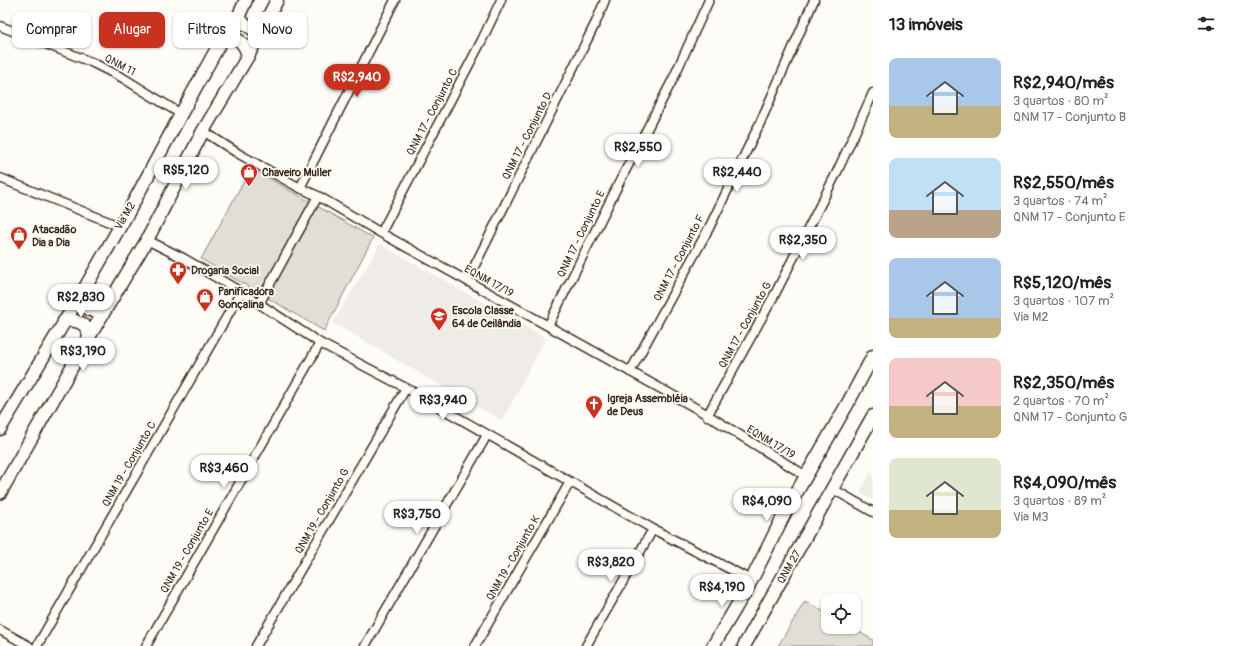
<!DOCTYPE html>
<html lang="pt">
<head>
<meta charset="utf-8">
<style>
  body { margin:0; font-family:Pangolin,sans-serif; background:#f2f2f2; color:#222; height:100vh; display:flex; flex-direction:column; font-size:15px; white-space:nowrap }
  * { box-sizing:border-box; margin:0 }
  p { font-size:13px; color:#767676 }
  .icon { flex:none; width:22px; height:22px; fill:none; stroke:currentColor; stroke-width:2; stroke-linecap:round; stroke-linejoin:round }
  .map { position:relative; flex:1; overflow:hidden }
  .side { display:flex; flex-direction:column; background:#fff; width:360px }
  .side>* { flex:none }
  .top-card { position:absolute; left:12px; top:12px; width:380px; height:36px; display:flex; gap:8px }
  .controls { position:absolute; left:821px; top:594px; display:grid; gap:8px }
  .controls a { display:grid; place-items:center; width:40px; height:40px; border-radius:8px; background:#fff; box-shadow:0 1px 3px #0004; font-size:20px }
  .price { position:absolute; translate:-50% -34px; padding:0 9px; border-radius:14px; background:#fff; color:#222; font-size:13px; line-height:26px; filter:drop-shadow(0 1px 2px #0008) }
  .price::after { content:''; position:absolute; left:50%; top:24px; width:12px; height:9px; margin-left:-6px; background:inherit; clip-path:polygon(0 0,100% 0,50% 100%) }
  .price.active { background:#c8321e; color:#fff }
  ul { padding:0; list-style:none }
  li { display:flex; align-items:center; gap:12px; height:100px; padding:0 16px }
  li span { display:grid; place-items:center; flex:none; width:112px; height:80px; border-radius:8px; color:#555 }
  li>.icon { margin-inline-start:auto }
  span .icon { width:48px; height:48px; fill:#fffc; stroke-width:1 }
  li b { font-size:17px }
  h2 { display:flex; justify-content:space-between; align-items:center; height:48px; padding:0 16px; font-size:17px }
  .pill { padding:0 14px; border-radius:8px; background:#fff; box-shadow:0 1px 3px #0004; font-size:14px; line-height:36px }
  .pill.active { background:#c8321e; color:#fff }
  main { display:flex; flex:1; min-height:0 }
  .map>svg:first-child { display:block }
  .built { fill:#efece7 }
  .park { fill:#e1ded7; stroke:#8e847a }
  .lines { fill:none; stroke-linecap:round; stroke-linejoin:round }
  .minor-casing { stroke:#3b2a1e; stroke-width:11 }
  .secondary-casing { stroke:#3b2a1e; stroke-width:15 }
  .minor { stroke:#fdfcf7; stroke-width:8 }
  .secondary { stroke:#fdfcf7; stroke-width:12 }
  .labels { text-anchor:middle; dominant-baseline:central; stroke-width:3.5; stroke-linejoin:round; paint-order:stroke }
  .street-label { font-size:11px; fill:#3b2a1e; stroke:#fdfcf7 }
  .poi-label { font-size:11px; font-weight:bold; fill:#3b2a1e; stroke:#fdfcf7; text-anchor:start }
</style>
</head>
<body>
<main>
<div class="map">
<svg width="873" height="646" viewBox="0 0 873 646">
  <rect width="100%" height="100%" fill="#fdfcf7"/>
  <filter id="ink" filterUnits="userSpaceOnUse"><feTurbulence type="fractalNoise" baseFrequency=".025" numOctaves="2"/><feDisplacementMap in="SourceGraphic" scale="8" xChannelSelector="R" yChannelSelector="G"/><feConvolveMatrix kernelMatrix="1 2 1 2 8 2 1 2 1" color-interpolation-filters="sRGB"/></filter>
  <g filter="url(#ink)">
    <!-- built -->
    <path class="built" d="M380,244l166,94 -44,83 -169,-98z
      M873,469v31l-13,-8z"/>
    <!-- park -->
    <path class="park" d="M251,168l122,70 -49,93 -123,-72z
      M805,601l23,13v13h22l23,13v6h-95z"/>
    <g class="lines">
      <!-- minor casing -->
      <g class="minor-casing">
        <path id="minor" d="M0,26l91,36 32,16 58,36
          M203,131l36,23 61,34 18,8 63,37 320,178 105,65
          M0,178l119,48
          M300,188l95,-188
          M381,233l101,-193 19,-40
          M147,240l36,18 58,34 79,51 86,45 247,141 98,51
          M467,281l129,-259 9,-22
          M259,304l59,-108
          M548,326l72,-145 53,-102 36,-79
          M630,372l79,-144 51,-105 54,-123
          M707,416l68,-122 62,-122 36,-79
          M833,489l40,23
          M0,630l29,16
          M37,646l204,-354
          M146,646l174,-303
          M256,646l150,-258
          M365,646l122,-211
          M475,646l95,-164
          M586,646l67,-117"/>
      </g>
      <!-- secondary casing -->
      <g class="secondary-casing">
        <path id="secondary" d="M239,15l3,7 12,8 10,-4
          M221,41c15,-7 23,0 27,15
          M80,294c4,14 9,19 24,18
          M64,321c13,-2 24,2 25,16
          M0,429l86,-143 44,-77 51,-95 40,-73 18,-26 7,-15
          M0,493l89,-156 58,-97 56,-109 45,-75 29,-56
          M713,646l35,-59 39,-78 61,-106 25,-47
          M744,646l129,-230"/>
      </g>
      <!-- minor -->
      <use href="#minor" class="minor"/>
      <!-- secondary -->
      <use href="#secondary" class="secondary"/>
    </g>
  </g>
  <!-- icons -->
  <defs>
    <g id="shop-pin" transform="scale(0.9)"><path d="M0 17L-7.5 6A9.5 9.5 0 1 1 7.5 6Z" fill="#c8321e" stroke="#fdfcf7"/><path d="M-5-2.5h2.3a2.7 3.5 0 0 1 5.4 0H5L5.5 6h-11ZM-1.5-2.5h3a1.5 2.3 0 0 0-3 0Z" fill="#fff"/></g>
    <g id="pharmacy-pin" transform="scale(0.9)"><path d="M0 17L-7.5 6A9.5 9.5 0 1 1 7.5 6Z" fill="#c8321e" stroke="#fdfcf7"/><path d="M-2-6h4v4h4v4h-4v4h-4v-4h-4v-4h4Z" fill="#fff"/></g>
    <g id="school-pin" transform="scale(0.9)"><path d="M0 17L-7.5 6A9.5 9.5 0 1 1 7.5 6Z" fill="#c8321e" stroke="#fdfcf7"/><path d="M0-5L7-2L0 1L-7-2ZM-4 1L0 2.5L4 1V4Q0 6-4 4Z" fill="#fff"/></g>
    <g id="church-pin" transform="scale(0.9)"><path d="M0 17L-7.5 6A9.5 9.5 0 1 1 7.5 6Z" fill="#c8321e" stroke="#fdfcf7"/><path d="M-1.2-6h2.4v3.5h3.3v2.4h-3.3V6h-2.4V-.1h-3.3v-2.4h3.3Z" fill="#fff"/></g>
  </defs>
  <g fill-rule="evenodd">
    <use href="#shop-pin" x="249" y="172"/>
    <use href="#shop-pin" x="19" y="235"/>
    <use href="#pharmacy-pin" x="178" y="270"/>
    <use href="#shop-pin" x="205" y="297"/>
    <use href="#school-pin" x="439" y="316"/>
    <use href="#church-pin" x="594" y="404"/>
  </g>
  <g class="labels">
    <!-- street labels -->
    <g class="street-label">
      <text transform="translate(120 65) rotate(28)">QNM 11</text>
      <text transform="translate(432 112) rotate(-62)">QNM 17 - Conjunto C</text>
      <text transform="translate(527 136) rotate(-63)">QNM 17 - Conjunto D</text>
      <text transform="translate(125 216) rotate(-60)">Via M2</text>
      <text transform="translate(581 234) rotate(-64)">QNM 17 - Conjunto E</text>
      <text transform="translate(679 258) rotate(-62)">QNM 17 - Conjunto F</text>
      <text transform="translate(489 281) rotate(29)">EQNM 17/19</text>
      <text transform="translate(745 325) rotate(-61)">QNM 17 - Conjunto G</text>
      <text transform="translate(771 442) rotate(31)">EQNM 17/19</text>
      <text transform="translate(129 464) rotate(-60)">QNM 19 - Conjunto C</text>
      <text transform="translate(322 511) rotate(-60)">QNM 19 - Conjunto G</text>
      <text transform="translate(187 551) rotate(-60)">QNM 19 - Conjunto E</text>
      <text transform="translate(513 558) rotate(-60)">QNM 19 - Conjunto K</text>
      <text transform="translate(789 567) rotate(-60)">QNM 27</text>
    </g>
    <!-- poi labels -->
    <g class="poi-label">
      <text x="262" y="172">Chaveiro Muller</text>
      <text x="32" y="229">Atacadão<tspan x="32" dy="13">Dia a Dia</tspan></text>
      <text x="191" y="270">Drogaria Social</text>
      <text x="218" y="291">Panificadora<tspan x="218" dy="13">Gonçalina</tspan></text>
      <text x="452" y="310">Escola Classe<tspan x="452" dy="13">64 de Ceilândia</tspan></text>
      <text x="607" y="398">Igreja Assembléia<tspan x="607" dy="13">de Deus</tspan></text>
    </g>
  </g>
</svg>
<div class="controls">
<a><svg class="icon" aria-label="locate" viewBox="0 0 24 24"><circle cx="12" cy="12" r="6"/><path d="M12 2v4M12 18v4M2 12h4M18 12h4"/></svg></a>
</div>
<b class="price active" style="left:357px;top:98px">R$2,940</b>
<b class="price" style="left:638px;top:168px">R$2,550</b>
<b class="price" style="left:186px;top:191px">R$5,120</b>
<b class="price" style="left:737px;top:193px">R$2,440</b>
<b class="price" style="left:803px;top:261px">R$2,350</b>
<b class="price" style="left:81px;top:318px">R$2,830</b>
<b class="price" style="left:83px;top:372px">R$3,190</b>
<b class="price" style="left:443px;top:421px">R$3,940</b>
<b class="price" style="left:224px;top:489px">R$3,460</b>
<b class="price" style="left:767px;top:522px">R$4,090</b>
<b class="price" style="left:417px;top:535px">R$3,750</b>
<b class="price" style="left:611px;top:583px">R$3,820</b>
<b class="price" style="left:722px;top:608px">R$4,190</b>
<div class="top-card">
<a class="pill">Comprar</a>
<a class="pill active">Alugar</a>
<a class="pill">Filtros</a>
<a class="pill">Novo</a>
</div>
</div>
<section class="side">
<h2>13 imóveis<svg class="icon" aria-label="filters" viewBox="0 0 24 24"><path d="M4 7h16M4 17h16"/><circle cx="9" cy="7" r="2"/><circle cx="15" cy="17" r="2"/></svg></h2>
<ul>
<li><span style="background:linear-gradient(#a9c7e8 60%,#c2b280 0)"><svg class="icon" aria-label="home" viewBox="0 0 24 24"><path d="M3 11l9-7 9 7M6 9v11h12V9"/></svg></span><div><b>R$2,940/mês</b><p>3 quartos · 80 m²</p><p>QNM 17 - Conjunto B</p></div></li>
<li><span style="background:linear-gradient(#bfe0f5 65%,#b9a48a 0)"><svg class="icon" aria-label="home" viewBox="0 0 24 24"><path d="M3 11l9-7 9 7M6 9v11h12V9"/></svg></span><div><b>R$2,550/mês</b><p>3 quartos · 74 m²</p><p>QNM 17 - Conjunto E</p></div></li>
<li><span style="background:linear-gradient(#a9c7e8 75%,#c2b280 0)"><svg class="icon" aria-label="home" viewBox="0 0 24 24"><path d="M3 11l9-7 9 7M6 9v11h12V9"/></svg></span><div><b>R$5,120/mês</b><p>3 quartos · 107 m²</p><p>Via M2</p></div></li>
<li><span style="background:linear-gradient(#f6c9c9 60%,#c2b280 0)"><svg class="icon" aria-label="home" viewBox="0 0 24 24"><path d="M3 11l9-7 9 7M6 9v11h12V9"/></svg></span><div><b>R$2,350/mês</b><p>2 quartos · 70 m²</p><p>QNM 17 - Conjunto G</p></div></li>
<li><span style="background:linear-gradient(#dfe7d0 65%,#c2b280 0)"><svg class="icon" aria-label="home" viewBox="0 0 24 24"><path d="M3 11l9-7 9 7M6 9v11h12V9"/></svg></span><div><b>R$4,090/mês</b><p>3 quartos · 89 m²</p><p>Via M3</p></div></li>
</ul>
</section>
</main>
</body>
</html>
